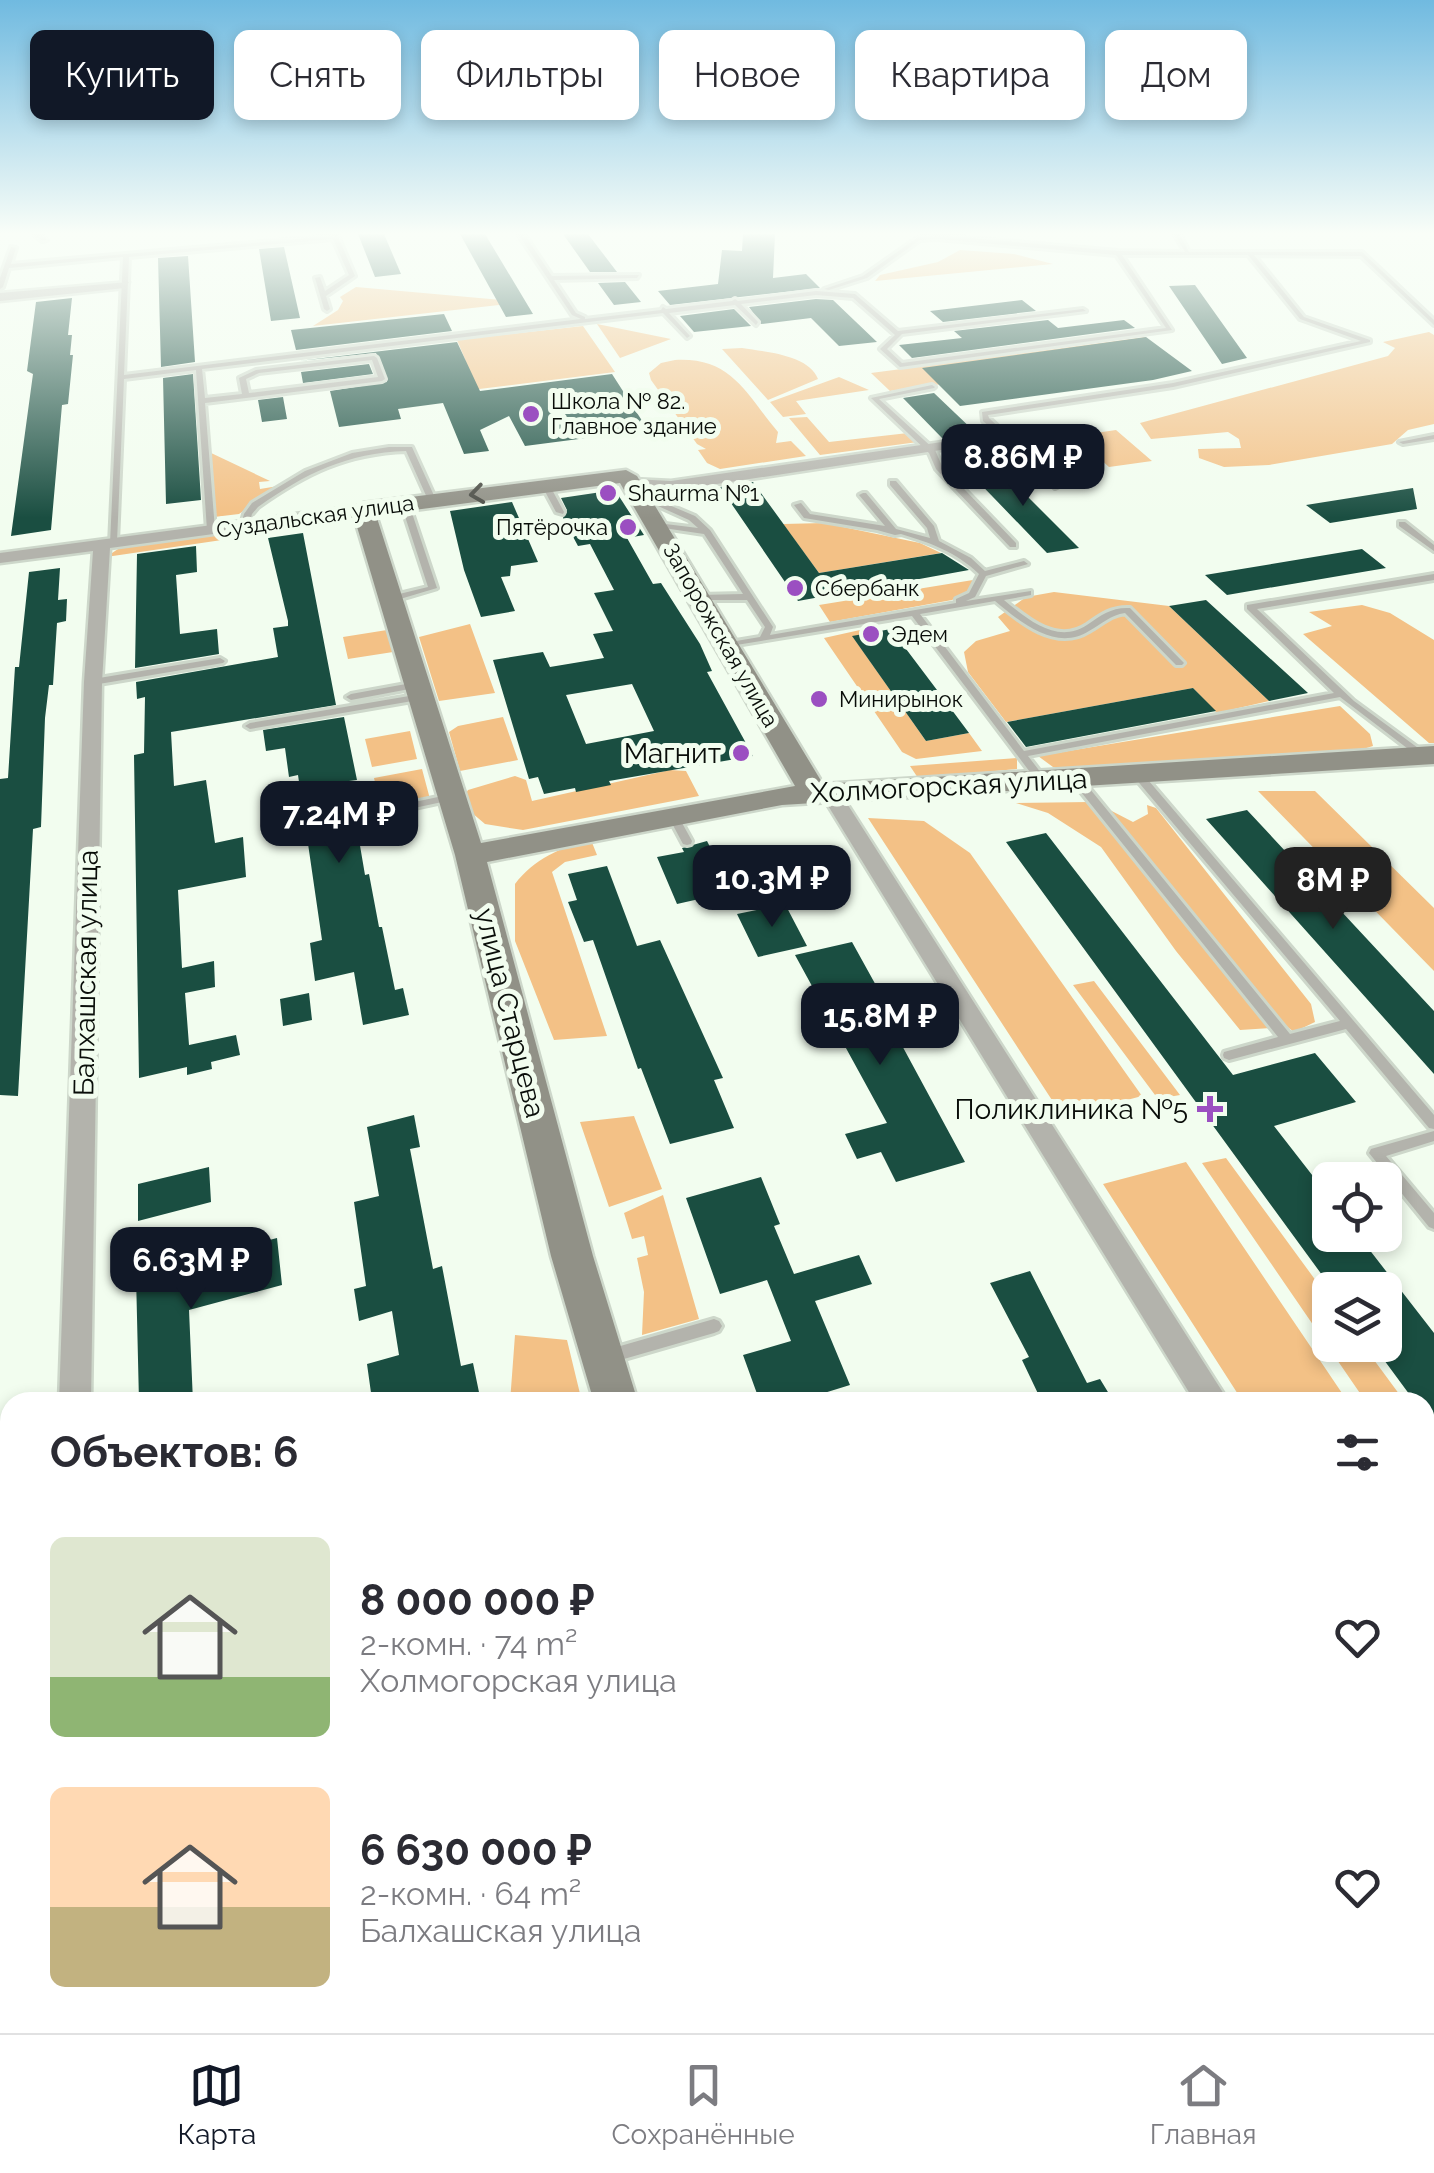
<!DOCTYPE html>
<html lang="ru">
<head>
<meta charset="utf-8">
<style>
  body { margin:0; font-family:Raleway,sans-serif; background:#f7f7f7; color:#2b2b33; height:100vh; display:flex; flex-direction:column; font-size:38px; white-space:nowrap }
  * { box-sizing:border-box; margin:0 }
  p { font-size:32px; color:#7c7c81 }
  .icon { flex:none; width:55px; height:55px; fill:none; stroke:currentColor; stroke-width:2; stroke-linecap:round; stroke-linejoin:round }
  .map { position:relative; flex:1; overflow:hidden }
  .side { position:absolute; left:0px; top:1392px; width:1435px; height:642px; display:flex; flex-direction:column; background:#fff; border-radius:30px 30px 0 0; box-shadow:0 5px 15px #0003 }
  .side>* { flex:none }
  .top-card { position:absolute; left:30px; top:30px; width:1375px; height:90px; display:flex; gap:20px }
  .fabs { position:absolute; left:1312px; top:1162px; display:grid; gap:20px }
  .fabs a { display:grid; place-items:center; width:90px; height:90px; border-radius:15px; background:#fff; box-shadow:0 5px 15px #0003; font-size:50px }
  .price { position:absolute; translate:-50% -85px; padding:0 22px; border-radius:20px; background:#111827; color:#fff; font-size:32px; line-height:65px; filter:drop-shadow(0 2px 5px #0008) }
  .price::after { content:''; position:absolute; left:50%; top:60px; width:30px; height:22px; margin-left:-15px; background:inherit; clip-path:polygon(0 0,100% 0,50% 100%) }
  .price.selected { background:#222; color:#fff }
  ul { padding:0; list-style:none }
  li { display:flex; align-items:center; gap:30px; height:250px; padding:0 50px }
  li span { display:grid; place-items:center; flex:none; width:280px; height:200px; border-radius:15px; color:#555 }
  li>.icon { margin-inline-start:auto }
  span .icon { width:120px; height:120px; fill:#fffc; stroke-width:1 }
  li b { font-size:42px }
  h2 { display:flex; justify-content:space-between; align-items:center; height:120px; padding:0 50px; font-size:42px }
  .pill { padding:0 35px; border-radius:15px; background:#fff; box-shadow:0 5px 15px #0003; font-size:35px; line-height:90px }
  .pill.selected { background:#111827; color:#fff }
  .tabs { display:flex; justify-content:space-around; align-items:center; height:140px; border-top:2px solid #e1e1e2; background:#fff; font-size:28px; color:#7c7c81 }
  .tabs a { display:grid; justify-items:center; gap:5px }
  .tabs .selected { color:#111827 }
  .map>svg:first-child { display:block }
  .green { fill:#f3c186 }
  .building { fill:#1a4e41; fill-rule:evenodd }
  .lines { fill:none; stroke-linecap:round; stroke-linejoin:round }
  .lane-casing { stroke:#cdd7ca; stroke-width:6 }
  .street-casing { stroke:#cdd7ca; stroke-width:5 }
  .secondary-casing { stroke:#cdd7ca; stroke-width:5 }
  .lane { fill:#b3b3ac; fill-rule:evenodd }
  .street { fill:#b3b3ac; fill-rule:evenodd }
  .secondary { fill:#919187; fill-rule:evenodd }
  .oneway { stroke:#4d4f48 }
  .poi-dot { fill:#9b4fc1; stroke:#f2fdef; stroke-width:4 }
  .labels { text-anchor:middle; dominant-baseline:central; stroke-width:10; stroke-linejoin:round; paint-order:stroke }
  .far-poi-label { font-size:22px; fill:#090d09; stroke:#f2fdef; text-anchor:start }
  .far-street-label { font-size:22px; fill:#090d09; stroke:#f2fdef }
  .poi-label { font-size:28px; fill:#090d09; stroke:#f2fdef; text-anchor:end }
  .street-label { font-size:28px; fill:#090d09; stroke:#f2fdef }
</style>
</head>
<body>
<div class="map">
<svg width="1434" height="2033" viewBox="0 0 1434 2033">
  <rect width="100%" height="100%" fill="#f2fdef"/>
  <!-- green -->
  <path class="green" d="M960,250l54,4 39,10 -178,17 5,-6 58,-13z
    M356,287l169,15 -212,24 25,-16 5,-9 -3,-4z
    M597,324l74,15 -51,19z
    M583,326l32,46 -144,18 -6,-31 -8,-19z
    M1429,332l5,3v89l-26,6 -16,14 -123,21 -45,2 -25,-9 -1,-9 43,-1 -2,-9 -11,-7 -77,7 -11,-16 248,-67 7,-8 -12,-6z
    M1145,337l1,20 -256,34 -19,-18z
    M742,348c24,4 67,7 76,31l-50,21 -46,-51z
    M675,360c57,-3 70,33 103,72l-2,11 15,-2 15,15 -86,13 -13,-6 -9,-13 8,-1 -9,-5 -46,-64 -2,-7 12,-10z
    M839,377l30,13 -73,11 10,13 -23,3 -13,-15z
    M807,417l22,25 79,-9 10,9 -98,13 -31,-37z
    M1116,430l36,31 -43,6 -34,-31z
    M209,452l61,29 -11,1 1,7 18,-3 -39,28 -25,3z
    M299,522l25,3 -218,32 15,-10z
    M824,523l96,20 21,10 -122,20 -36,-49z
    M973,580l-4,10 -17,10 -122,22 -11,-17z
    M1054,592l115,14 100,95 -52,12 -24,-25 -187,34 -38,-50 -4,-20 12,-11 34,-10 -12,-14 28,-20z
    M1362,605l28,8 44,27v103h-5l-126,-109 29,-8 -23,-14z
    M470,624l25,69 -56,8 -20,-64z
    M387,630l6,22 -45,7 -5,-22z
    M860,630l3,4 -10,3 73,104 43,-8 13,18 -66,8 -14,-7 -78,-114z
    M1340,706l30,28 3,12 -13,4 -282,21 -25,-4 -15,-11z
    M503,717l15,43 -58,11 -11,-39 9,-6z
    M410,731l7,28 -45,8 -7,-28z
    M1017,758v11l-99,9 -8,-12z
    M422,769l8,30 -49,9 -7,-30z
    M670,770l16,1 13,25 -176,34 -38,-6 -20,-17 -1,-10 4,-7 47,-14 11,4 6,21z
    M1258,791h57l119,117v63z
    M1089,802l182,226 -31,2 -64,-79 -75,-104 -53,-34 -32,-10z
    M1147,805l9,3 155,196 4,18 -21,10 -21,-16 -169,-209 29,15 15,-8z
    M868,818l56,3 46,32 172,243 -79,21z
    M591,840l6,15 -32,7 -13,10 55,164 -53,4 -39,-99v-57c18,-24 47,-38 76,-44z
    M1094,981l86,114 -22,4 -85,-114z
    M634,1116l28,73 -53,18 -29,-85z
    M1226,1158l104,142v45h33l42,57h-39l-164,-239z
    M1186,1162l162,240h-105l-140,-218z
    M663,1195l36,124 -57,16 2,-43 -7,-34 11,-3 -4,-19 -12,3 -8,-26z
    M515,1335l52,5 15,62h-72z"/>
  <!-- building -->
  <path class="building" d="M358,234h26l17,40 -26,3z
    M460,234h25l48,80 -27,3z
    M563,234h25l29,38h-27z
    M743,234h32l-2,44 33,-4 14,14 -150,17 -12,-14 60,-7 4,-34 20,1z
    M284,247l16,71 -29,3 -12,-72z
    M188,256l7,106 -34,5 -3,-109z
    M625,282l16,20 -27,3 -16,-22z
    M1195,285l52,73 -25,6 -53,-78z
    M72,298l-4,37h4l-2,20h3l-5,49 -6,1 -11,125 -40,6 22,-162 -6,-3 9,-69z
    M816,299l17,1 44,42 -38,4 -28,-28 -50,6 -12,-17z
    M1022,300l14,11 -93,11 -13,-11z
    M734,309l17,17 -57,6 -14,-16z
    M444,314l8,17 -156,19 -5,-20z
    M1048,320l10,8 66,-8 11,8 -223,30 -13,-13 63,-7 -8,-7z
    M1146,337l46,34 -39,9 -193,26 -38,-38z
    M457,342l23,49 132,-17 36,56 -123,16 -16,-30 -29,14 9,21 -25,3 -21,-51 -45,6 3,10 -62,8 -9,-36 57,-9 -11,-29 -78,8z
    M369,364l4,10 -70,9 -2,-11z
    M193,374l8,126 -35,4 -3,-126z
    M934,393l42,40v10h10l21,20 -36,5 -16,-17 2,-11 -15,-2 -39,-40z
    M283,397l4,22 -25,3 -4,-22z
    M996,465l83,83 -32,5 -81,-84z
    M753,482l66,91 123,-20 27,17 -171,31 -78,-114z
    M1413,488l4,21 -87,14 -24,-18z
    M615,490l29,45 -17,3 26,46 8,-1 39,61 12,27 -5,1 46,84 -144,25 2,4 -35,7 -1,-4 -31,6 -6,-17 -9,2 -36,-119 50,-8 7,15 54,-9 -11,-24 20,-3 -19,-38 20,-3 -24,-46 -12,2 -15,-28 4,-8 -6,-12zM632,684l22,47 -68,13 -20,-49z
    M512,502l26,60 -27,4 -1,10 -9,1 14,34 -34,6 -17,-47 -14,-59z
    M303,533l33,172 -165,27 3,54 32,-6 9,63 28,-6 3,40 -68,13 4,78 32,-7 1,26 -30,6 4,52 47,-10 4,20 -29,7 1,7 -25,6v-8l-48,11 -5,-323 10,-2 1,-56 -8,2 -1,-17 142,-25 -5,-29 15,-2v-5l-20,-83z
    M196,546l1,26 -21,3 4,59 37,-5 2,25 -84,14 2,-114z
    M1362,549l24,19 -159,27 -22,-20z
    M60,568l-2,32 9,-1 -1,22 -9,2 -4,62h-4l-4,33 -4,109 -8,2 -15,267 -18,-1v-316l8,-1 7,-111h4l10,-95z
    M1206,600l102,93 -39,8 -100,-95z
    M891,629l46,61 32,43 -43,8 -74,-105z
    M1193,688l23,23 -190,36 -19,-25z
    M344,717l13,63 -8,1 16,94 4,-1 10,53h3l13,63 8,-2 6,27 -46,10 -9,-53 -39,9 -5,-38 12,-3 -24,-165 -9,2 -4,-29 -19,3 -3,-21z
    M1247,810l187,201v63l-228,-255z
    M1046,833l187,242 82,-22 41,49 -82,24 56,72v37h28l76,98v95l-9,-12v-14h-10l-42,-57h12v-55h-52l-327,-448z
    M707,841l14,28 -23,5 10,23 -31,7 -20,-47 27,-5 -2,-4z
    M607,866l30,80 23,-6 63,138 -9,2 20,48 -64,16 -29,-76 -3,1 -45,-129 -9,2 -16,-40 9,-2 -9,-26z
    M785,904l22,42 -49,11 -21,-43z
    M852,942l26,47 -6,1 93,172 -69,20 -15,-30 -24,7 -12,-25 42,-11 -92,-168z
    M309,993l3,27 -29,6 -3,-27z
    M414,1115l6,32 -10,2 23,120 9,-3 19,100 12,-3 8,39h-86l-1,-8 -22,6 -5,-36 32,-9 -7,-44 -33,10 -5,-32 12,-3 -12,-84 25,-6 -12,-69z
    M209,1167l2,35 -73,19v-37z
    M761,1177l19,47 -6,2 20,48 65,-19 13,29 -57,17 35,84 -55,17h-35l-17,-47 48,-14 -24,-61 -47,14 -34,-96z
    M277,1238l5,47 -93,25 4,92h-54l-3,-127z
    M1030,1271l57,112 13,-4 14,23h-72l-20,-42 7,-3 -39,-74z"/>
  <g class="lines">
    <!-- lane casing -->
    <g class="lane-casing">
      <path id="lane" d="M34,234h6l7,6 -5,1z
        M331,234h6l18,42 -29,20 4,13 -3,2 -3,-2 -9,-31 5,-1 5,14 24,-16 -16,-36 -204,18 -5,118 457,-56 -9,-4 -54,-81h6l28,42 87,-1 -2,3 -83,2 22,33 9,4v2l76,-9 2,-3 3,2 66,-8 3,-2 3,2 78,-10 39,3 43,37 185,-22 3,2 -184,23 -15,15 15,14 264,-35 -50,-73 -179,-16 -17,1 -53,38 -38,12 -5,-1 39,-13 54,-38 20,-3 181,16 67,1 -11,-18h6l9,18h173l72,68v5l-73,-69 -107,-1 50,62 66,23v2l-197,45 -185,28 1,3 69,66 1,2 -4,2 -54,-51 -23,3v-4l19,-3 -14,-12 -1,-9 191,-29 188,-42 -61,-22 -52,-64h-126l50,75 -272,37 -20,-18 15,-14 -42,-37 -37,-3 -75,9 17,18 -2,3 -21,-20 -66,8 21,23 -3,2 -24,-25 -461,56 3,29 37,-4 -3,-16 17,-8 118,-14 3,2 8,21 -3,2 -177,22 10,127 -4,2 -4,-2 -11,-160 -72,9 -7,163 -7,2 13,-287 -114,11 -6,19 -3,2v-11l11,-31 5,1 -5,16 321,-28zM372,360l6,17 -129,16 -3,-14 13,-6z
        M932,385l3,2 -1,1 -55,11 56,51 7,16 74,77v4h-6l-74,-78 -7,-16 -58,-55z
        M1434,435v4l-31,5 -4,-2z
        M389,447h23l24,53 -1,2 -7,-2 -22,-49c-59,2 -100,22 -148,56l-6,7 -4,13 -7,-2 3,-11 8,-11 53,-32 47,-18z
        M890,481h6l38,45 5,15 32,17 14,13 39,-10 4,3 -42,12 -11,21 -9,4 65,-10v4l-27,5c23,19 53,45 83,25 14,-10 25,-18 43,-17l54,55 -2,2h-6l-51,-52c-15,2 -23,11 -36,18 -33,21 -69,-9 -94,-30l-75,13 104,137 310,-58 -87,-84v-4l187,-31v6l-177,29 97,92 75,55 -1,2h-8l-80,-61 -312,59 20,26 -1,2h-8l-127,-168 -188,31v-4l36,-6 5,-10 -18,-27h-50v-4l3,-1 43,-1 -39,-60 -47,-7 -4,-2 4,-2 41,5 -9,-8 -53,-24 7,-2 52,22 15,14 63,97 -3,8 186,-32v-4l13,-6 10,-19c-23,-22 -48,-31 -78,-40l-6,1 -18,-5 -73,-12 -10,-13 7,-2 9,11 75,12 -26,-31 4,-2h3l30,36 34,9 -3,-10 -37,-43z
        M542,482l7,2 15,28 -1,2 -7,-2 -15,-28z
        M402,502l7,2 28,84 -47,14 -4,-3 1,-2 41,-10 -27,-83z
        M1399,522h6l29,23v6l-35,-25z
        M220,658l5,3 -2,2 -130,22 -5,-3 5,-3z
        M417,682l5,3 -2,2 -69,13 -5,-3 5,-3z
        M421,694l5,3 -2,2 -174,30 -5,-3 5,-3z
        M1139,773l4,1 291,341v14l-5,-1 -83,-99 -117,31 -5,-2 -1,-3 1,-3 54,-15 -205,-255v-4h8l209,256 50,-13 -205,-243v-4z
        M452,794l5,3 -1,2 -79,17 -5,-3 5,-3z
        M672,811l4,1 16,29 -1,3 -4,1 -4,-1 -16,-30z
        M1434,1131v10l-48,15 48,57v16l-5,-2 -60,-74 2,-4z
        M714,1319l5,2 3,5 -3,5 -5,2 -104,30 -6,-2 -2,-5 2,-5 6,-2z
        M1434,1681v19l-9,3v-18z
        M895,2025h22l3,8h-22z"/>
    </g>
    <!-- street casing -->
    <g class="street-casing">
      <path id="street" d="M129,282l-4,6 -125,13v-8z
        M949,441l5,1v6l-283,43 -39,-2 -8,-5 8,-5 39,2z
        M363,505l6,2v6l-259,35 -8,134 -11,720h-32l25,-720 9,-131 -93,12v-10z
        M829,784l10,7 390,611h-34l-376,-611z
        M1425,1760l9,3v56l-9,-4z
        M1434,2006v27h-32l4,-8h19v-15z
        M32,2025h44v8h-44z"/>
    </g>
    <!-- secondary casing -->
    <g class="secondary-casing">
      <path id="secondary" d="M626,470l11,6 186,308 611,-38v18l-652,41 -295,57 106,394 45,146h-44l-43,-146 -96,-401 -103,-345 11,-7zM620,483l175,303 -314,57 -105,-328z
        M759,2025h60l3,8h-60z"/>
    </g>
    <!-- lane -->
    <use href="#lane" class="lane"/>
    <!-- street -->
    <use href="#street" class="street"/>
    <!-- secondary -->
    <use href="#secondary" class="secondary"/>
  </g>
  <!-- one-way arrows -->
  <defs><path id="oneway-chevron" d="M-2-3.5L2.5 0L-2 3.5" fill="none" stroke-width="1.6" stroke-linecap="round" stroke-linejoin="round" transform="scale(2.5)"/></defs>
  <use class="oneway" href="#oneway-chevron" transform="translate(477 494) rotate(172)"/>
  <!-- sky -->
  <linearGradient id="sky" x2="0" y2="1"><stop stop-color="#70bae0"/><stop offset="0.45" stop-color="#f9fef8"/><stop offset="1" stop-color="#f9fef8" stop-opacity="0"/></linearGradient>
  <rect width="1434" height="518" fill="url(#sky)"/>
  <!-- markers -->
  <g class="poi-dot">
    <circle cx="531" cy="414" r="10"/>
    <circle cx="608" cy="493" r="10"/>
    <circle cx="628" cy="527" r="10"/>
    <circle cx="795" cy="588" r="10"/>
    <circle cx="871" cy="634" r="10"/>
    <circle cx="819" cy="699" r="10"/>
    <circle cx="741" cy="753" r="10"/>
    <path d="M1205 1094h10v10h10v10h-10v10h-10v-10h-10v-10h10z"/>
  </g>
  <g class="labels">
    <!-- far-poi labels -->
    <g class="far-poi-label">
      <text x="551" y="401">Школа № 82.<tspan x="551" dy="25">Главное здание</tspan></text>
      <text x="628" y="493">Shaurma №1</text>
      <text x="608" y="527" text-anchor="end">Пятёрочка</text>
      <text x="815" y="588">Сбербанк</text>
      <text x="891" y="634">Эдем</text>
      <text x="839" y="699">Минирынок</text>
    </g>
    <!-- far-street labels -->
    <g class="far-street-label">
      <text transform="translate(315 516) rotate(-8)">Суздальская улица</text>
      <text transform="translate(721 635) rotate(60)">Запорожская улица</text>
    </g>
    <!-- poi labels -->
    <g class="poi-label">
      <text x="721" y="753">Магнит</text>
      <text x="1188" y="1109">Поликлиника №5</text>
    </g>
    <!-- street labels -->
    <g class="street-label">
      <text transform="translate(949 786) rotate(-3)">Холмогорская улица</text>
      <text transform="translate(86 973) rotate(-89)">Балхашская улица</text>
      <text transform="translate(510 1013) rotate(76)">улица Старцева</text>
    </g>
  </g>
</svg>
<div class="fabs">
<a><svg class="icon" aria-label="locate" viewBox="0 0 24 24"><circle cx="12" cy="12" r="6"/><path d="M12 2v4M12 18v4M2 12h4M18 12h4"/></svg></a>
<a><svg class="icon" aria-label="layers" viewBox="0 0 24 24"><path d="M12 4l9 5-9 5-9-5zM3 14l9 5 9-5"/></svg></a>
</div>
<b class="price" style="left:1023px;top:509px">8.86M ₽</b>
<b class="price" style="left:339px;top:866px">7.24M ₽</b>
<b class="price" style="left:772px;top:930px">10.3M ₽</b>
<b class="price selected" style="left:1333px;top:932px">8M ₽</b>
<b class="price" style="left:880px;top:1068px">15.8M ₽</b>
<b class="price" style="left:191px;top:1312px">6.63M ₽</b>
<div class="top-card">
<a class="pill selected">Купить</a>
<a class="pill">Снять</a>
<a class="pill">Фильтры</a>
<a class="pill">Новое</a>
<a class="pill">Квартира</a>
<a class="pill">Дом</a>
</div>
<section class="side">
<h2>Объектов: 6<svg class="icon" aria-label="filters" viewBox="0 0 24 24"><path d="M4 7h16M4 17h16"/><circle cx="9" cy="7" r="2"/><circle cx="15" cy="17" r="2"/></svg></h2>
<ul>
<li><span style="background:linear-gradient(#dfe7d0 70%,#8fb573 0)"><svg class="icon" aria-label="home" viewBox="0 0 24 24"><path d="M3 11l9-7 9 7M6 9v11h12V9"/></svg></span><div><b>8 000 000 ₽</b><p>2-комн. · 74 m²</p><p>Холмогорская улица</p></div><svg class="icon" aria-label="heart" viewBox="0 0 24 24"><path d="M12 20l-8-8c-3-5 5-10 8-4 3-6 11-1 8 4z"/></svg></li>
<li><span style="background:linear-gradient(#ffd9b3 60%,#c2b280 0)"><svg class="icon" aria-label="home" viewBox="0 0 24 24"><path d="M3 11l9-7 9 7M6 9v11h12V9"/></svg></span><div><b>6 630 000 ₽</b><p>2-комн. · 64 m²</p><p>Балхашская улица</p></div><svg class="icon" aria-label="heart" viewBox="0 0 24 24"><path d="M12 20l-8-8c-3-5 5-10 8-4 3-6 11-1 8 4z"/></svg></li>
</ul>
</section>
</div>
<nav class="tabs">
<a class="selected"><svg class="icon" aria-label="map" viewBox="0 0 24 24"><path d="M3 6l6-2 6 2 6-2v14l-6 2-6-2-6 2zM9 4v14M15 6v14"/></svg>Карта</a>
<a><svg class="icon" aria-label="saved" viewBox="0 0 24 24"><path d="M7 4h10v16l-5-4-5 4z"/></svg>Сохранённые</a>
<a><svg class="icon" aria-label="home" viewBox="0 0 24 24"><path d="M3 11l9-7 9 7M6 9v11h12V9"/></svg>Главная</a>
</nav>
</body>
</html>
